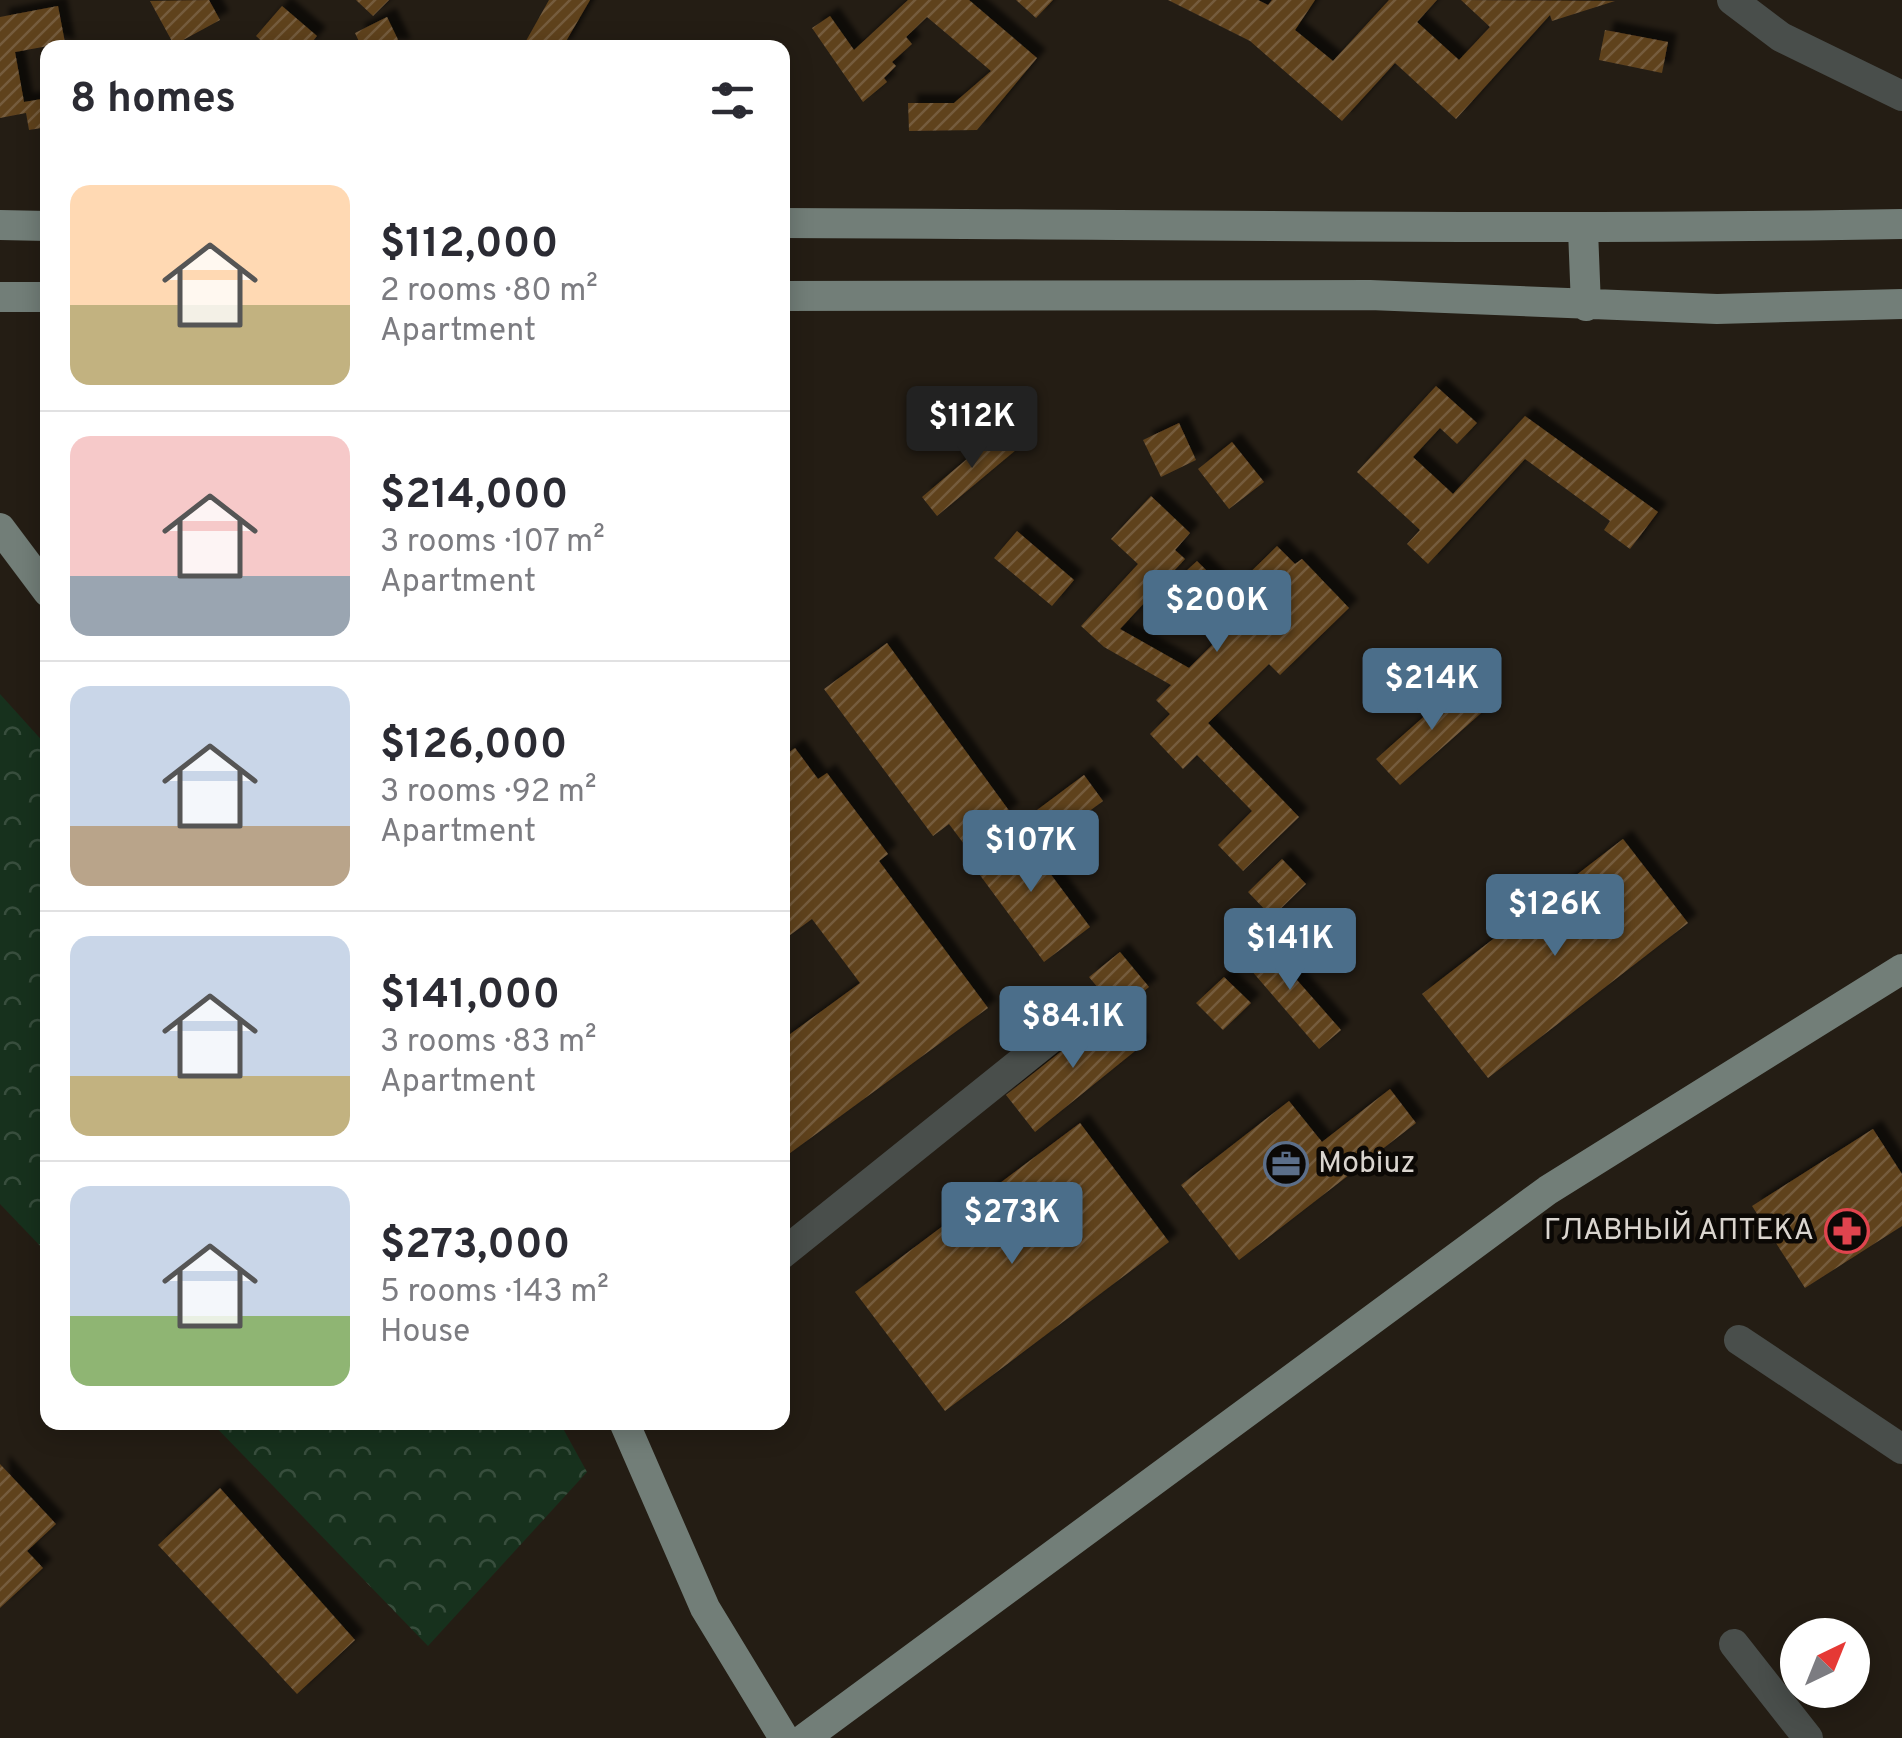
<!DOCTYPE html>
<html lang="en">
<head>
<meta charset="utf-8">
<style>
  body { margin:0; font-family:Overpass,sans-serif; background:#f2f2f3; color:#2b2b33; height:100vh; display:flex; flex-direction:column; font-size:38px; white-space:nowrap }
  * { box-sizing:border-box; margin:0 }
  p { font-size:32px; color:#7c7c81 }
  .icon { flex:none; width:55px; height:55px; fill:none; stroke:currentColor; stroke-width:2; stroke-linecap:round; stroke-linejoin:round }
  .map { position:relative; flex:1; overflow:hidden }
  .panel { position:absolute; left:40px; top:40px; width:750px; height:1390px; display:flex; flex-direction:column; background:#fff; border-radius:20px; box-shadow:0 5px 25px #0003 }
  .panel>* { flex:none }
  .needle { width:65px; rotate:43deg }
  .fabs { position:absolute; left:1780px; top:1618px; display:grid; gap:20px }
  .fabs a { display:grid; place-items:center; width:90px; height:90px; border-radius:50%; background:#fff; box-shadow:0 5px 25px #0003; font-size:50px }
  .price { position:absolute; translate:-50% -85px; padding:0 22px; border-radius:10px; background:#4b6e8a; color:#fff; font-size:32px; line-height:65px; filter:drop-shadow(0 2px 5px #0008) }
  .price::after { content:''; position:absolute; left:50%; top:60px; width:30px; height:22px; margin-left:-15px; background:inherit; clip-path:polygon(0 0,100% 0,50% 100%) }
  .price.active { background:#222; color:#fff }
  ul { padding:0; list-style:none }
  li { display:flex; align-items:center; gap:30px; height:250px; padding:0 30px }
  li+li { border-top:2px solid #e1e1e2 }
  li span { display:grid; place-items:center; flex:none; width:280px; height:200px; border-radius:20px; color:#555 }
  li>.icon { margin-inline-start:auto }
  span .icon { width:120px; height:120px; fill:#fffc; stroke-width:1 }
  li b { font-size:42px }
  h2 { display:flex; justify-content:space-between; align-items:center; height:120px; padding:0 30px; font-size:42px }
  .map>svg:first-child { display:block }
  .forest { fill:url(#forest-crowns) }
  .building { fill:url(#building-hatch); filter:url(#shadow) }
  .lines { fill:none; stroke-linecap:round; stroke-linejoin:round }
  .minor { stroke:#494e4b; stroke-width:30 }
  .major { stroke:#727e78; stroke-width:30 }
  .labels { text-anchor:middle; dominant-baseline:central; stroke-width:9; stroke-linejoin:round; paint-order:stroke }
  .poi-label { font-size:30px; fill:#dad5cf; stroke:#0b0805; text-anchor:start }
</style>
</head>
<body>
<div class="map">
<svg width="1902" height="1738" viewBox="0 0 1902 1738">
  <defs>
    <pattern id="forest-crowns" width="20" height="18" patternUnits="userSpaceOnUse" patternTransform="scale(2.5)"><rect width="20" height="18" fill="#17311d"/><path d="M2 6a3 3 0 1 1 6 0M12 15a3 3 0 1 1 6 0" fill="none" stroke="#384e3d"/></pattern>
    <pattern id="building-hatch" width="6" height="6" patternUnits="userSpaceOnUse" patternTransform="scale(2.5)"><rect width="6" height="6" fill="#5f421f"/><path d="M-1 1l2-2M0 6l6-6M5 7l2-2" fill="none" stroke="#755c3e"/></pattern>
    <filter id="shadow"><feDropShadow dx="9" dy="-9" stdDeviation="2.5" flood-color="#0009"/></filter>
  </defs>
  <rect width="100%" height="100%" fill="#241d14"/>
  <!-- forest -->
  <path class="forest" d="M0,694l47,52v507l-47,-49z
    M212,1423h348l27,49 -159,174z"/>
  <!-- building -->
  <path class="building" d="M209,0l11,20 -46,25 -24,-44z
    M356,0h33l-16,16z
    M549,0h41l-28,48h-40z
    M908,0h61l68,58 -60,72 -68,1 -1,-28h46l37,-32 -64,-54 -21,20 6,7 -20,18 4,4 -12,12 3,4 -24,20 -51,-74 18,-12 24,34z
    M1016,0h37l-17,18z
    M1168,0h90l10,5 4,-5h43l-20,30 38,31 56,-61h48l-20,22 42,38 31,-33 -29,-27 154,1 -63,20 -2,-6 -94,104 -61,-56 -53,58 -92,-80z
    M58,6l8,42 -12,-3 -39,7 9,50 24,-4v29l-19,3 -3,-17 -26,5v-101z
    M282,6l35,30 -10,12h-38l-13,-12z
    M387,17l15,31h-40l-7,-15z
    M1605,30l63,12 -6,31 -63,-13z
    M1436,386l41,37 -20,21 -17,-16 -27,29 40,37 72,-78 133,96 -28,37 -26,-19 6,-9 -85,-62 -97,105 -21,-20 13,-14 -63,-58z
    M1179,423l17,37 -35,17 -18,-37z
    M1006,426l16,19 -85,71 -15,-19z
    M1232,442l32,40 -35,27 -31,-40z
    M1151,496l39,37 -15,17 10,9 -65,70 69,39 31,-31 -50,-51 27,-25 32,32 48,-47 18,18 7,-5 47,49 -69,67 -11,-11 -61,59 91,94 -56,54 -25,-26 34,-34 -55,-56 -14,14 -33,-35 20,-20 -14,-14 15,-15 -67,-38 -23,-21 57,-62 -27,-25z
    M1017,531l57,49 -22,26 -58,-48z
    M887,643l123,169 -11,8 5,7 -34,25 -21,-28 -16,12 -109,-147z
    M1464,681l24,26 -88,78 -24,-26z
    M795,748l23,31 9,-6 61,81 -9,7 109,147 -206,151v-119l78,-57 -48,-64 -30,22v-184z
    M1084,775l19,26 -55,41 -19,-26z
    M1017,829l73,98 -46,35 -73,-99z
    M1623,839l65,84 -200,155 -66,-84z
    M1282,859l24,25 -34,33 -24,-25z
    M1259,937l82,93 -22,19 -81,-94z
    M1120,952l29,35 -31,25 -29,-35z
    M1224,977l27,26 -28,27 -27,-27z
    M1112,1011l28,36 -105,85 -29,-37z
    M1390,1089l26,34 -177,137 -58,-75 108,-84 33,41z
    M1080,1123l89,119 -224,169 -90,-119z
    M1873,1129l29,45v52l-97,62 -53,-82z
    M0,1464l56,60 -29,27 16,17 -43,40z
    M220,1488l135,152 -58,54 -139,-149z"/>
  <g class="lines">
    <!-- minor -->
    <path class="minor" d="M1732,0l49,37 121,59
      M782,1254l309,-248
      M1739,1340l163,109
      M1734,1644l74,94"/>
    <!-- major -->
    <path class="major" d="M782,223c374,1 747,8 1120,1
      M0,225l48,1
      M1583,230l3,76
      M782,296l588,-1 347,14 185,-5
      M0,297h48
      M0,528l48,64
      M624,1422l81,186 79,130
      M805,1738l743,-548 354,-221"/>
  </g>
  <!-- icons -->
  <defs>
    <g id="office-ring" transform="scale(2.25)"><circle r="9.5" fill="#0b0805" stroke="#5c6f8a" stroke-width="1.5"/><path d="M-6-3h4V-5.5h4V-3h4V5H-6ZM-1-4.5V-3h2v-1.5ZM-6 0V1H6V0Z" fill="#5c6f8a"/></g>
    <g id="pharmacy-ring" transform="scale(2.25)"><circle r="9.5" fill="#0b0805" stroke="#e0444e" stroke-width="1.5"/><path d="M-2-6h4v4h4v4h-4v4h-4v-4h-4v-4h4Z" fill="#e0444e"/></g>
  </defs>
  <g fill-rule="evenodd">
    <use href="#office-ring" x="1286" y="1164"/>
    <use href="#pharmacy-ring" x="1847" y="1231"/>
  </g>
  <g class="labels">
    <!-- poi labels -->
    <g class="poi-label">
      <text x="1318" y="1164">Mobiuz</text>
      <text x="1814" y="1231" text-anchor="end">ГЛАВНЫЙ АПТЕКА</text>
    </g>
  </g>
</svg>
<div class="fabs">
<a><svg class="needle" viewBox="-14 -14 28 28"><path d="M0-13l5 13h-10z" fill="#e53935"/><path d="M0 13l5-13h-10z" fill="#7c7c81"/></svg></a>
</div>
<b class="price active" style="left:972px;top:471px">$112K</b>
<b class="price" style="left:1217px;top:655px">$200K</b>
<b class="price" style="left:1432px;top:733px">$214K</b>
<b class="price" style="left:1031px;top:895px">$107K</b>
<b class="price" style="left:1555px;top:959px">$126K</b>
<b class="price" style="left:1290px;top:993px">$141K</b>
<b class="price" style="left:1073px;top:1071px">$84.1K</b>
<b class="price" style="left:1012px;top:1267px">$273K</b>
<section class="panel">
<h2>8 homes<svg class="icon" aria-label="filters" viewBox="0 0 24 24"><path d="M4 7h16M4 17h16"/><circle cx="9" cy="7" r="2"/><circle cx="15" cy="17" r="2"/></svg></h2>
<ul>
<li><span style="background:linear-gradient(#ffd9b3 60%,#c2b280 0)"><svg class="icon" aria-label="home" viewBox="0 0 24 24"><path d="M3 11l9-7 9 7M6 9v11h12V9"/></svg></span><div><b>$112,000</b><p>2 rooms · 80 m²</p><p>Apartment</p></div></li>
<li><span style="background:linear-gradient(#f6c9c9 70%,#9aa5b1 0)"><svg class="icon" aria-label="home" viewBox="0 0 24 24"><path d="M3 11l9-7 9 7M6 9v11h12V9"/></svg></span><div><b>$214,000</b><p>3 rooms · 107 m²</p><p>Apartment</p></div></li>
<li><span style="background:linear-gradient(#c9d6e8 70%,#b9a48a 0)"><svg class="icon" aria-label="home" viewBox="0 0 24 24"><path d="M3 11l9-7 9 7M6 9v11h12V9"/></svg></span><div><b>$126,000</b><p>3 rooms · 92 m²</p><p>Apartment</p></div></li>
<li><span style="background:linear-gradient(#c9d6e8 70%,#c2b280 0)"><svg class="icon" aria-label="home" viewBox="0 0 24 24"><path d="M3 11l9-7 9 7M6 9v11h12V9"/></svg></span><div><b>$141,000</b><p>3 rooms · 83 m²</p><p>Apartment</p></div></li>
<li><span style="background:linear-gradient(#c9d6e8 65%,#8fb573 0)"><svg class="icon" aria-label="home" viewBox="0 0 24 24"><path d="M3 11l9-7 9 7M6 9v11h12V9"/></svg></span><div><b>$273,000</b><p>5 rooms · 143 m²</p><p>House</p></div></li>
</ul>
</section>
</div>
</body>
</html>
